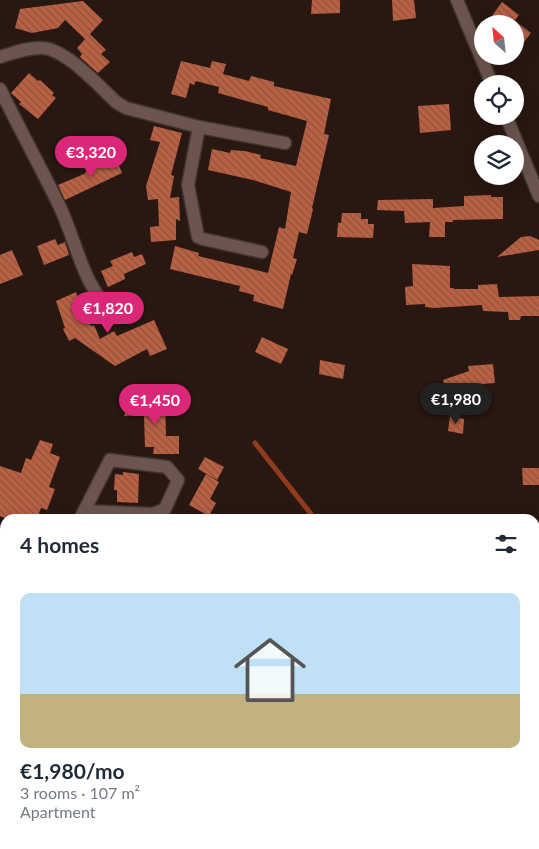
<!DOCTYPE html>
<html lang="en">
<head>
<meta charset="utf-8">
<style>
  body { margin:0; font-family:Lato,sans-serif; background:#f6f6f7; color:#1f2937; height:100vh; display:flex; flex-direction:column; font-size:19px; white-space:nowrap }
  * { box-sizing:border-box; margin:0 }
  p { font-size:16px; color:#747a83 }
  .icon { flex:none; width:28px; height:28px; fill:none; stroke:currentColor; stroke-width:2; stroke-linecap:round; stroke-linejoin:round }
  .map { position:relative; flex:1; overflow:hidden }
  .sheet { position:absolute; left:0px; top:514px; width:540px; height:336px; display:flex; flex-direction:column; background:#fff; border-radius:15px 15px 0 0; box-shadow:0 5px 20px #0002 }
  .sheet>* { flex:none }
  .needle { width:32px; rotate:333deg }
  .controls { position:absolute; left:474px; top:15px; display:grid; gap:10px }
  .controls a { display:grid; place-items:center; width:50px; height:50px; border-radius:50%; background:#fff; box-shadow:0 5px 20px #0002; font-size:25px }
  .price { position:absolute; translate:-50% -42px; padding:0 11px; border-radius:18px; background:#db2777; color:#fff; font-size:16px; line-height:32px; filter:drop-shadow(0 1px 2px #0008) }
  .price::after { content:''; position:absolute; left:50%; top:30px; width:15px; height:11px; margin-left:-8px; background:inherit; clip-path:polygon(0 0,100% 0,50% 100%) }
  .price.selected { background:#222; color:#fff }
  ul { padding:0; list-style:none }
  li { display:grid; align-content:center; gap:10px; height:265px; padding:0 20px }
  li+li { border-top:1px solid #e0e1e3 }
  li span { display:grid; place-items:center; height:155px; border-radius:10px; color:#555 }
  li>.icon { margin-inline-start:auto }
  span .icon { width:90px; height:90px; fill:#fffc; stroke-width:1 }
  li b { font-size:21px }
  h2 { display:flex; justify-content:space-between; align-items:center; height:60px; padding:0 20px; font-size:21px }
  .map>svg:first-child { display:block }
  .lines { fill:none; stroke-linecap:round; stroke-linejoin:round }
  .stream { stroke:#903a1e; stroke-width:5 }
  .building { fill:url(#building-back-hatch) }
  .street-casing { stroke:#413330; stroke-width:15 }
  .street { stroke:#6b554e; stroke-width:12 }
</style>
</head>
<body>
<div class="map">
<svg width="539" height="849" viewBox="0 0 539 849">
  <defs>
    <pattern id="building-back-hatch" width="6" height="6" patternUnits="userSpaceOnUse" patternTransform="scale(1.25)"><rect width="6" height="6" fill="#ba6043"/><path d="M-1 5l2 2M0 0l6 6M5-1l2 2" fill="none" stroke="#8c5442"/></pattern>
  </defs>
  <rect width="100%" height="100%" fill="#291711"/>
  <g class="lines">
    <!-- stream -->
    <path class="stream" d="M255,443l60,76
      M0,700l5,1
      M535,823l4,8
      M101,845l1,4"/>
  </g>
  <!-- building -->
  <path class="building" d="M312,0h28v13l-29,1z
    M392,0h22l2,18 -23,3z
    M83,1l20,19 -13,14 16,16 -5,4 9,8 -12,11 -18,-16 2,-3 -5,-6 8,-9 -20,-19 -7,8 -26,5 -17,-5 5,-19z
    M502,2l17,13 -7,9h-26z
    M515,21l16,12 -16,21z
    M181,61l29,7 2,-7 14,3 -3,10 26,7 2,-5 23,6v4l57,13 -7,35 5,1 -17,73 1,1 -6,25 -8,-2 -6,26 4,1 -5,16 -1,-1 -8,35 -30,-8 1,-6 -15,-4 1,-5 -70,-17 5,-23 24,7 -1,3 70,17 11,-46 6,2 6,-37 -38,-12 -45,-10 4,-21 18,4 1,-3 14,1 16,4 -1,3 36,8 11,-45 -39,-11v-3l-50,-14 1,-6 -23,-6 -2,4 -4,-2 -4,15 -15,-4z
    M29,73l9,8 2,-1 14,13 -2,2 4,3 -18,21 -19,-15 2,-2 -10,-9z
    M449,104l2,26 -31,3 -2,-27z
    M154,126l28,7 -11,42 3,1 -4,22 9,-1 1,24 -4,-2v21l-25,2 -1,-15 9,-1 -1,-27 -10,1 -2,-14 14,-44 -10,-2z
    M115,156l7,17 -57,27 -7,-15 26,-11 11,-12 3,2z
    M491,195v2h12v22l-50,1v2h-8v15h-16l1,-15 -25,1 -1,-12 -27,-1 1,-10 55,-1v9l31,-2v-10z
    M342,213h19v6h7v5h6l-1,14 -36,-1 1,-14h3z
    M530,236l9,4v10l-42,7 24,-20z
    M55,239l3,6 7,-3 4,13 -25,10 -7,-19z
    M12,250l11,25 -23,9v-29z
    M132,252l2,5 8,-3 4,10 -22,10 1,5 -17,8 -7,-16 12,-5 -3,-5z
    M412,264l38,2v22h4v1h24v-4l19,-1 2,13 40,-1v20h-18l-1,4h-11l-1,-8 -25,-1 -1,-6 -48,3 -9,-1v-3l-19,1 -1,-18 8,-1z
    M76,292l15,34 3,-1 6,14 14,-8 3,5 37,-16 13,29 -17,7 -3,-7 -32,17 -40,-28 -6,3 -6,-12 2,-1 -9,-27z
    M262,337l26,12 -7,15 -26,-12z
    M320,360l25,5 -2,14 -24,-5z
    M493,364l2,19 -25,2 -23,8 -4,-13 26,-9 -1,-5z
    M130,400l35,1 1,35h13v18h-26l1,-7h-9l-1,-32 -20,1z
    M450,416l14,3 -1,15 -15,-3z
    M40,440l13,4 -3,9 10,4 -11,30 6,2 -8,21 -6,-2 -4,11h-30l-7,-3v-50l21,7 5,-15 5,2z
    M205,457l19,10 -7,13 -19,-11z
    M522,468h17v17h-16z
    M123,472l16,2 -1,29 -21,-1v-12h-3l1,-16 8,1z
    M206,474l13,8 -9,17 6,4 -7,13 -20,-11z"/>
  <g class="lines">
    <!-- street casing -->
    <g class="street-casing">
      <path id="street" d="M457,0l35,84
        M0,57c13,-4 28,-10 42,-9 24,1 56,37 74,54l10,6 73,19 86,16
        M0,89c19,39 40,77 59,116 18,37 23,81 55,109h10l12,-10
        M506,116l33,80
        M199,127l-11,58 10,52 5,2 59,13
        M80,519l30,-59 57,7 11,13 -13,29 -12,5 -69,-3
        M0,541l5,3"/>
    </g>
    <!-- street -->
    <use href="#street" class="street"/>
  </g>
</svg>
<div class="controls">
<a><svg class="needle" viewBox="-14 -14 28 28"><path d="M0-13l5 13h-10z" fill="#e53935"/><path d="M0 13l5-13h-10z" fill="#747a83"/></svg></a>
<a><svg class="icon" aria-label="locate" viewBox="0 0 24 24"><circle cx="12" cy="12" r="6"/><path d="M12 2v4M12 18v4M2 12h4M18 12h4"/></svg></a>
<a><svg class="icon" aria-label="layers" viewBox="0 0 24 24"><path d="M12 4l9 5-9 5-9-5zM3 14l9 5 9-5"/></svg></a>
</div>
<b class="price" style="left:91px;top:178px">€3,320</b>
<b class="price" style="left:108px;top:334px">€1,820</b>
<b class="price selected" style="left:456px;top:425px">€1,980</b>
<b class="price" style="left:155px;top:426px">€1,450</b>
<section class="sheet">
<h2>4 homes<svg class="icon" aria-label="filters" viewBox="0 0 24 24"><path d="M4 7h16M4 17h16"/><circle cx="9" cy="7" r="2"/><circle cx="15" cy="17" r="2"/></svg></h2>
<ul>
<li><span style="background:linear-gradient(#bfe0f5 65%,#c2b280 0)"><svg class="icon" aria-label="home" viewBox="0 0 24 24"><path d="M3 11l9-7 9 7M6 9v11h12V9"/></svg></span><div><b>€1,980/mo</b><p>3 rooms · 107 m²</p><p>Apartment</p></div></li>
</ul>
</section>
</div>
</body>
</html>
